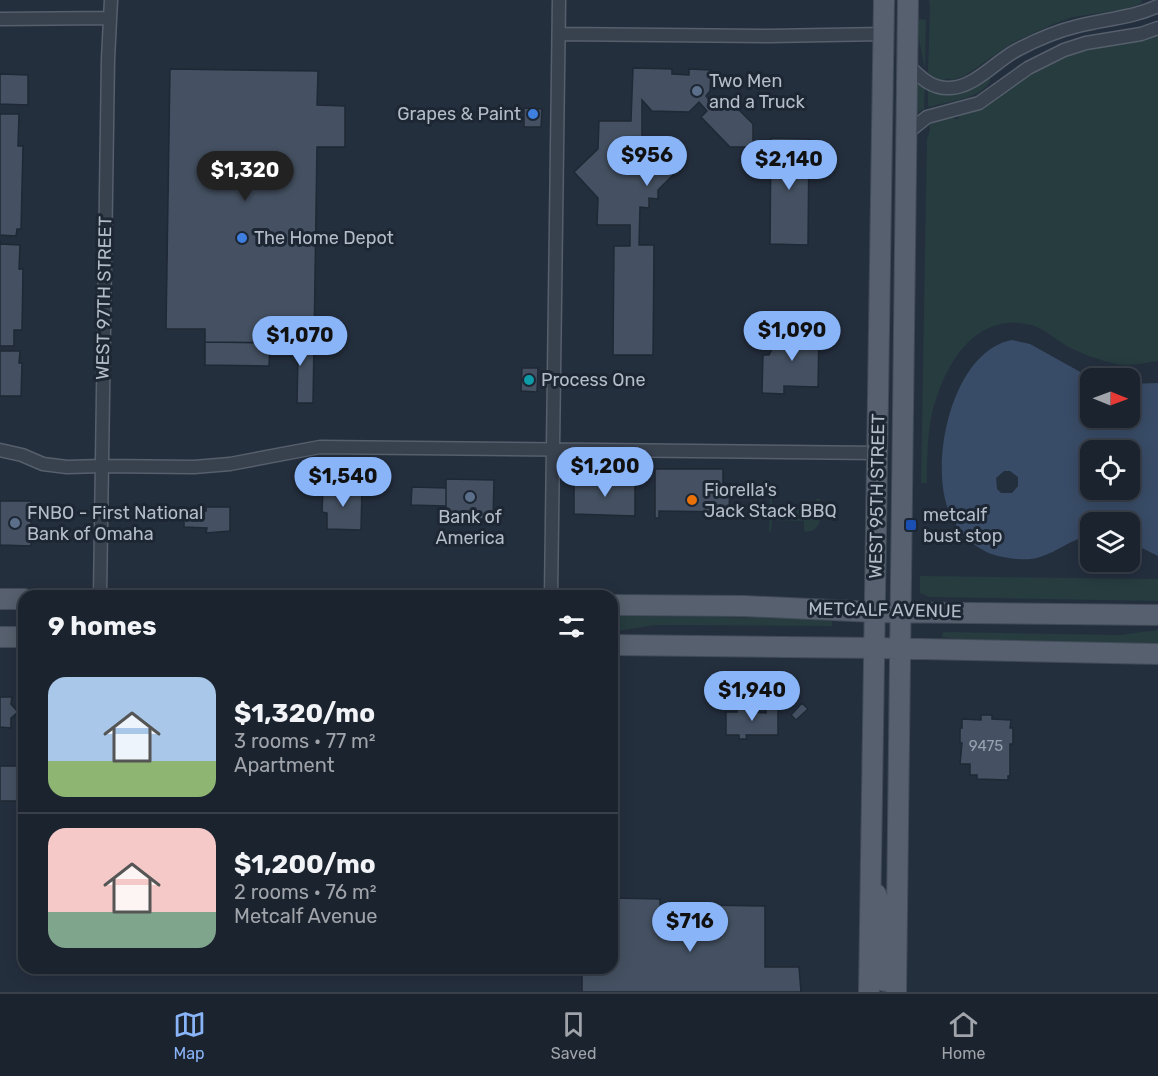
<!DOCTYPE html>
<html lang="en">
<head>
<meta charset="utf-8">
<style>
  body { margin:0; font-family:Rubik,sans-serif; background:#242b36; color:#f1f3f6; height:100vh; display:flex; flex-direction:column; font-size:22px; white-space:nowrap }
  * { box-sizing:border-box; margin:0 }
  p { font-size:20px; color:#a0a4aa }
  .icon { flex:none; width:33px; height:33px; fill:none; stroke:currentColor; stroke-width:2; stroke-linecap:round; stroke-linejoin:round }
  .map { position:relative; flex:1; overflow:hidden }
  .side { position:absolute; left:18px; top:590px; width:600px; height:384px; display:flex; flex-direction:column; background:#1b232e; border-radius:18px; box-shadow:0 3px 15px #0003,0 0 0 2px #39404a }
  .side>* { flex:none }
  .needle { width:39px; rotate:91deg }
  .buttons { position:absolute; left:1080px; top:368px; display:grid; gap:12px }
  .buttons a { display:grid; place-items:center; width:60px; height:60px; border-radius:12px; background:#1b232e; box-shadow:0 3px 15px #0003,0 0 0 2px #39404a; font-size:30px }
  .price { position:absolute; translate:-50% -51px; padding:0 14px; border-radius:21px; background:#8ab4f8; color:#111; font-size:20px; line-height:39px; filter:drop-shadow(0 2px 3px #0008) }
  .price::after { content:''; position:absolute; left:50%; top:36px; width:18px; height:14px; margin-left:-9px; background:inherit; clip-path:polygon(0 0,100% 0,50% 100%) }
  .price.current { background:#222; color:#fff }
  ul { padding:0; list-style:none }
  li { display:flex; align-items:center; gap:18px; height:150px; padding:0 30px }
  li+li { border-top:2px solid #39404a }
  li span { display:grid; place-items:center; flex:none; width:168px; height:120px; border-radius:18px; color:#555 }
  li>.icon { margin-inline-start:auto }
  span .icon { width:72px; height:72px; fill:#fffc; stroke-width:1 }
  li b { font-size:26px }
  h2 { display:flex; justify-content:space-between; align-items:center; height:72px; padding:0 30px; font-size:26px }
  .dock { display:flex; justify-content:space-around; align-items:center; height:84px; border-top:2px solid #39404a; background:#1b232e; font-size:16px; color:#a0a4aa }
  .dock a { display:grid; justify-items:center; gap:3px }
  .dock .current { color:#8ab4f8 }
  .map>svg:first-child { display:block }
  .green { fill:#263c3f }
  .water { fill:#394c67; fill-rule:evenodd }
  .building { fill:#455162; stroke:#1f2835; stroke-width:1.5 }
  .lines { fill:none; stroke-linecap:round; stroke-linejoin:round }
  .street-casing { stroke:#565f6c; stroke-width:15 }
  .primary-casing { stroke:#414a57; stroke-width:22 }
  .street { stroke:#38414e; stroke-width:12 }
  .primary { stroke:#56606e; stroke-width:20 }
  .service-dot { fill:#5c6f8a; stroke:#1d2633; stroke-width:2 }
  .shop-dot { fill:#3f7fe0; stroke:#1d2633; stroke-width:2 }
  .culture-dot { fill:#0f9aa8; stroke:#1d2633; stroke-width:2 }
  .food-dot { fill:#e8710a; stroke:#1d2633; stroke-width:2 }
  .transit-dot { fill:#1a4fb4; stroke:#1d2633; stroke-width:2 }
  .labels { text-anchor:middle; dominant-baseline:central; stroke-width:6; stroke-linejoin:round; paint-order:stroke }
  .number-label { font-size:15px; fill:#98a1af }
  .poi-label { font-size:18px; fill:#b4bcc9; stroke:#1d2633; text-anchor:start }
  .street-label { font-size:18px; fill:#b4bcc9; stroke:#1d2633 }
</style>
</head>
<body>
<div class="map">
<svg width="1158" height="992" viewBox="0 0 1158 992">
  <rect width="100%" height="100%" fill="#242f3e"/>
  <!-- green -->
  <path class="green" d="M929,0h212l1,3 -17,6 -52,8 -22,8 -39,18 -46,32 -13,5 -7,-2 -2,3 -8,-2 -8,-6 2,-66z
    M920,19l6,1 -1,49 -9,-44 1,-5z
    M1158,34v327c-10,1 -21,4 -32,4 -15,0 -51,-13 -64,-22 -11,-7 -19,-15 -31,-18 -59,-15 -90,46 -100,94 -4,21 -4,43 -4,64h-6l6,-344 3,-9 -1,-7c7,-4 16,-7 25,-6v2h4l2,-5c34,-20 69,-46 107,-58 30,-10 61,-11 91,-22z
    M988,78l3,1c-9,21 -43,22 -62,28l-1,-2v-14l2,-2z
    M917,82l8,3 -1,24 -6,3z
    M770,497h2v12h43l1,-10h4c2,13 3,32 -14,33l-2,-2v-9l-32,-1 -1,11 -2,1z
    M920,576l238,3v22l-229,-4 -9,-4z
    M612,616l192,2 28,3v5l-177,-1 -43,7z
    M1158,630v14l-186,-3 -30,-4 1,-5 177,3z"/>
  <!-- water -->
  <path class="water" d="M1012,340l18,4 61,34 -1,39h40v-33l28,-1v173l-28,-14v-20h-40v14c-18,2 -33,16 -50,21 -10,4 -27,2 -37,0 -28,-4 -52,-31 -58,-58 -12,-50 10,-148 67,-159zM1090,450h40v39h-40zM1004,471h6l8,6v9l-6,7h-11l-4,-4 -1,-11z"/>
  <!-- building -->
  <path class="building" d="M633,68l39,1v5l17,1v-6l22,1 -1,21 -4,5 8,9 10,-10 29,29v23h-23l-29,-30 6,-6 -8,-9 -10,10 -37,-1 -10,-11v38l9,1v7h8v11l16,16 -17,17v9l-9,-1v10l-9,-1 -1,38h15l-1,110h-40l1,-109h16v-21h-33l1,-27 -24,-26 24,-23 1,-28h32z
    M170,69l148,2 -1,34 28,1v41h-28l-3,196 -109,-1v-13h-39z
    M0,74l28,1v30l-28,-1z
    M524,108l18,1 -1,18h-17z
    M0,114h19l-1,32h5l-2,83h-4l-1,7 -16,-1z
    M771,138l38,1 -1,106 -38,-1z
    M0,240l1,4 19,1 -1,24h4l-1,61h-8v16h-14z
    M785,327l15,1v4h19l-1,55 -34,-1v8l-22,-1 1,-38h6l5,-10 10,-3z
    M205,342l65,1 -1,23 -64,-1z
    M270,343h44l-1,60h-16l1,-47h-28z
    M0,351h20l-1,12h3l-1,33h-21z
    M522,368h16l-1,24 -16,-1z
    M655,469h68v14l7,1 -1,28 -70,-1v7h-4z
    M446,479l48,1 -1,39h-47z
    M574,480l61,1v35l-61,-2z
    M323,487l39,1 -1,42 -34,-1v-16l-5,-1z
    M412,487l34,1v18l-35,-1z
    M0,501h31v45l-31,-1z
    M206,507h24v24l-24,2 1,-5 -23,-1v-16h22z
    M0,697h12l-1,7 7,8 -7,6v10l-11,-1z
    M802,703l6,6 -12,11 -5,-5z
    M737,706h14v6l15,1v-7l10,1 2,2v26h-32l1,4h-8v-4h-13v-23h11z
    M981,715h11v4l19,1 -1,8h3v16h-3v32h-2v4l-31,-1v-4h-7v-11h-10l2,-21h-2v-15h2v-9l19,1z
    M0,766h23l-1,35h-22z
    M612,898l48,1v32l40,1v-27l65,1v61h34l2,25h-219v-17h14v-7h16z"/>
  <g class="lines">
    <!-- street casing -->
    <g class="street-casing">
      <path id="street" d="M0,19l110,-1
        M559,34l211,2 113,-2
        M907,64c13,13 24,25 43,24 25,-1 46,-27 67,-38 19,-10 40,-19 61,-24 27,-7 54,-8 80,-20
        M906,134l21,-17 52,-14 49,-35 36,-18 22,-7 55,-9 17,-6
        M0,450l22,5 21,9 24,3 35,-1 92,1 36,-3 90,-17 558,6
        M100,596l8,-537 3,-59
        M551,596l8,-596"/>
    </g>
    <!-- primary casing -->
    <g class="primary-casing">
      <path id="primary" d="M0,599h24
        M612,605l132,1 131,6 283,3
        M0,637h24
        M612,645l262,3 284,6
        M876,894l7,18 1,69
        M869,992l15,-992
        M896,992l12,-992"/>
    </g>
    <!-- street -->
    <use href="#street" class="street"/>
    <!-- primary -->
    <use href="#primary" class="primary"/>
  </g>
  <!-- markers -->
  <g class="service-dot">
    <circle cx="697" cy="91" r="6"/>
    <circle cx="470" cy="497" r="6"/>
    <circle cx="15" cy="523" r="6"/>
  </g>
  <g class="shop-dot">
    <circle cx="533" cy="114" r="6"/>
    <circle cx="242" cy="238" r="6"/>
  </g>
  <circle class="culture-dot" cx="529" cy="380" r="6"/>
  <circle class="food-dot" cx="692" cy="500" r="6"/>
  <rect class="transit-dot" x="905" y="519" width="12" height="12" rx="3"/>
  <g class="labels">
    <!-- number labels -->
    <g class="number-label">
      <text x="986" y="746">9475</text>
    </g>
    <!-- poi labels -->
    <g class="poi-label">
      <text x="709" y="81">Two Men<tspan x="709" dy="21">and a Truck</tspan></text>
      <text x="521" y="114" text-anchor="end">Grapes &amp; Paint</text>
      <text x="254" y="238">The Home Depot</text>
      <text x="541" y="380">Process One</text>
      <text x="704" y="490">Fiorella's<tspan x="704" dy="21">Jack Stack BBQ</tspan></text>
      <text x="27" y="513">FNBO - First National<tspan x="27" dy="21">Bank of Omaha</tspan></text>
      <text x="923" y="515">metcalf<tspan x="923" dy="21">bust stop</tspan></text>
      <text x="470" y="517" text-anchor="middle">Bank of<tspan x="470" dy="21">America</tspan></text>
    </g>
    <!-- street labels -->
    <g class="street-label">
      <text transform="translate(104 298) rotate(-89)">WEST 97TH STREET</text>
      <text transform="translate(877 496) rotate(-89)">WEST 95TH STREET</text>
      <text transform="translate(885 610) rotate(1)">METCALF AVENUE</text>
    </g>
  </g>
</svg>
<div class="buttons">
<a><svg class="needle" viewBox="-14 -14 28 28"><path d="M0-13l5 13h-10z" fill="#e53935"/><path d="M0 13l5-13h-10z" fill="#a0a4aa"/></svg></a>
<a><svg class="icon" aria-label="locate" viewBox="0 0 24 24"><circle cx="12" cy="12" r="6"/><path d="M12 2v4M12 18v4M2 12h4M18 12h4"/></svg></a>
<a><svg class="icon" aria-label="layers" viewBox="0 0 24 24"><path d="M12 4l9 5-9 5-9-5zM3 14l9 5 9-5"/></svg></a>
</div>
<b class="price" style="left:647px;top:187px">$956</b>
<b class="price" style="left:789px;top:191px">$2,140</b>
<b class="price current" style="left:245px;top:202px">$1,320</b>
<b class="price" style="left:792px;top:362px">$1,090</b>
<b class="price" style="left:300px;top:367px">$1,070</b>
<b class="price" style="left:605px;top:498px">$1,200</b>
<b class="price" style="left:343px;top:508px">$1,540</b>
<b class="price" style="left:752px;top:722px">$1,940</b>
<b class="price" style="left:690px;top:953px">$716</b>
<section class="side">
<h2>9 homes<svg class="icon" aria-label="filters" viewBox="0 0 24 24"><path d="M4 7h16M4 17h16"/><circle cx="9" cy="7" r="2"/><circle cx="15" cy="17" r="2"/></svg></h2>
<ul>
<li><span style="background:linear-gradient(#a9c7e8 70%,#8fb573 0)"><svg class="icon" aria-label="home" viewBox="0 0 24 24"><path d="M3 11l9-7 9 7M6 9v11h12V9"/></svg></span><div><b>$1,320/mo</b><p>3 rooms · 77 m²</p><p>Apartment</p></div></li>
<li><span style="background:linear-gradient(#f6c9c9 70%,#7fa58c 0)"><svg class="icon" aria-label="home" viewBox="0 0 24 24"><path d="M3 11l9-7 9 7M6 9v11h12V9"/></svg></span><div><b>$1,200/mo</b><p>2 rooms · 76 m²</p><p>Metcalf Avenue</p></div></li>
</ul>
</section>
</div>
<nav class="dock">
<a class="current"><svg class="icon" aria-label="map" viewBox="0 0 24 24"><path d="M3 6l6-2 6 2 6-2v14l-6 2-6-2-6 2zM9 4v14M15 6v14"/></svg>Map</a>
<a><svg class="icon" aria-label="saved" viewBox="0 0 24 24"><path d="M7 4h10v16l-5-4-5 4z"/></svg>Saved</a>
<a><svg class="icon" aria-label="home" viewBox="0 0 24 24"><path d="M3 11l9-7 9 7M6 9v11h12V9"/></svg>Home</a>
</nav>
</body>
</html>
